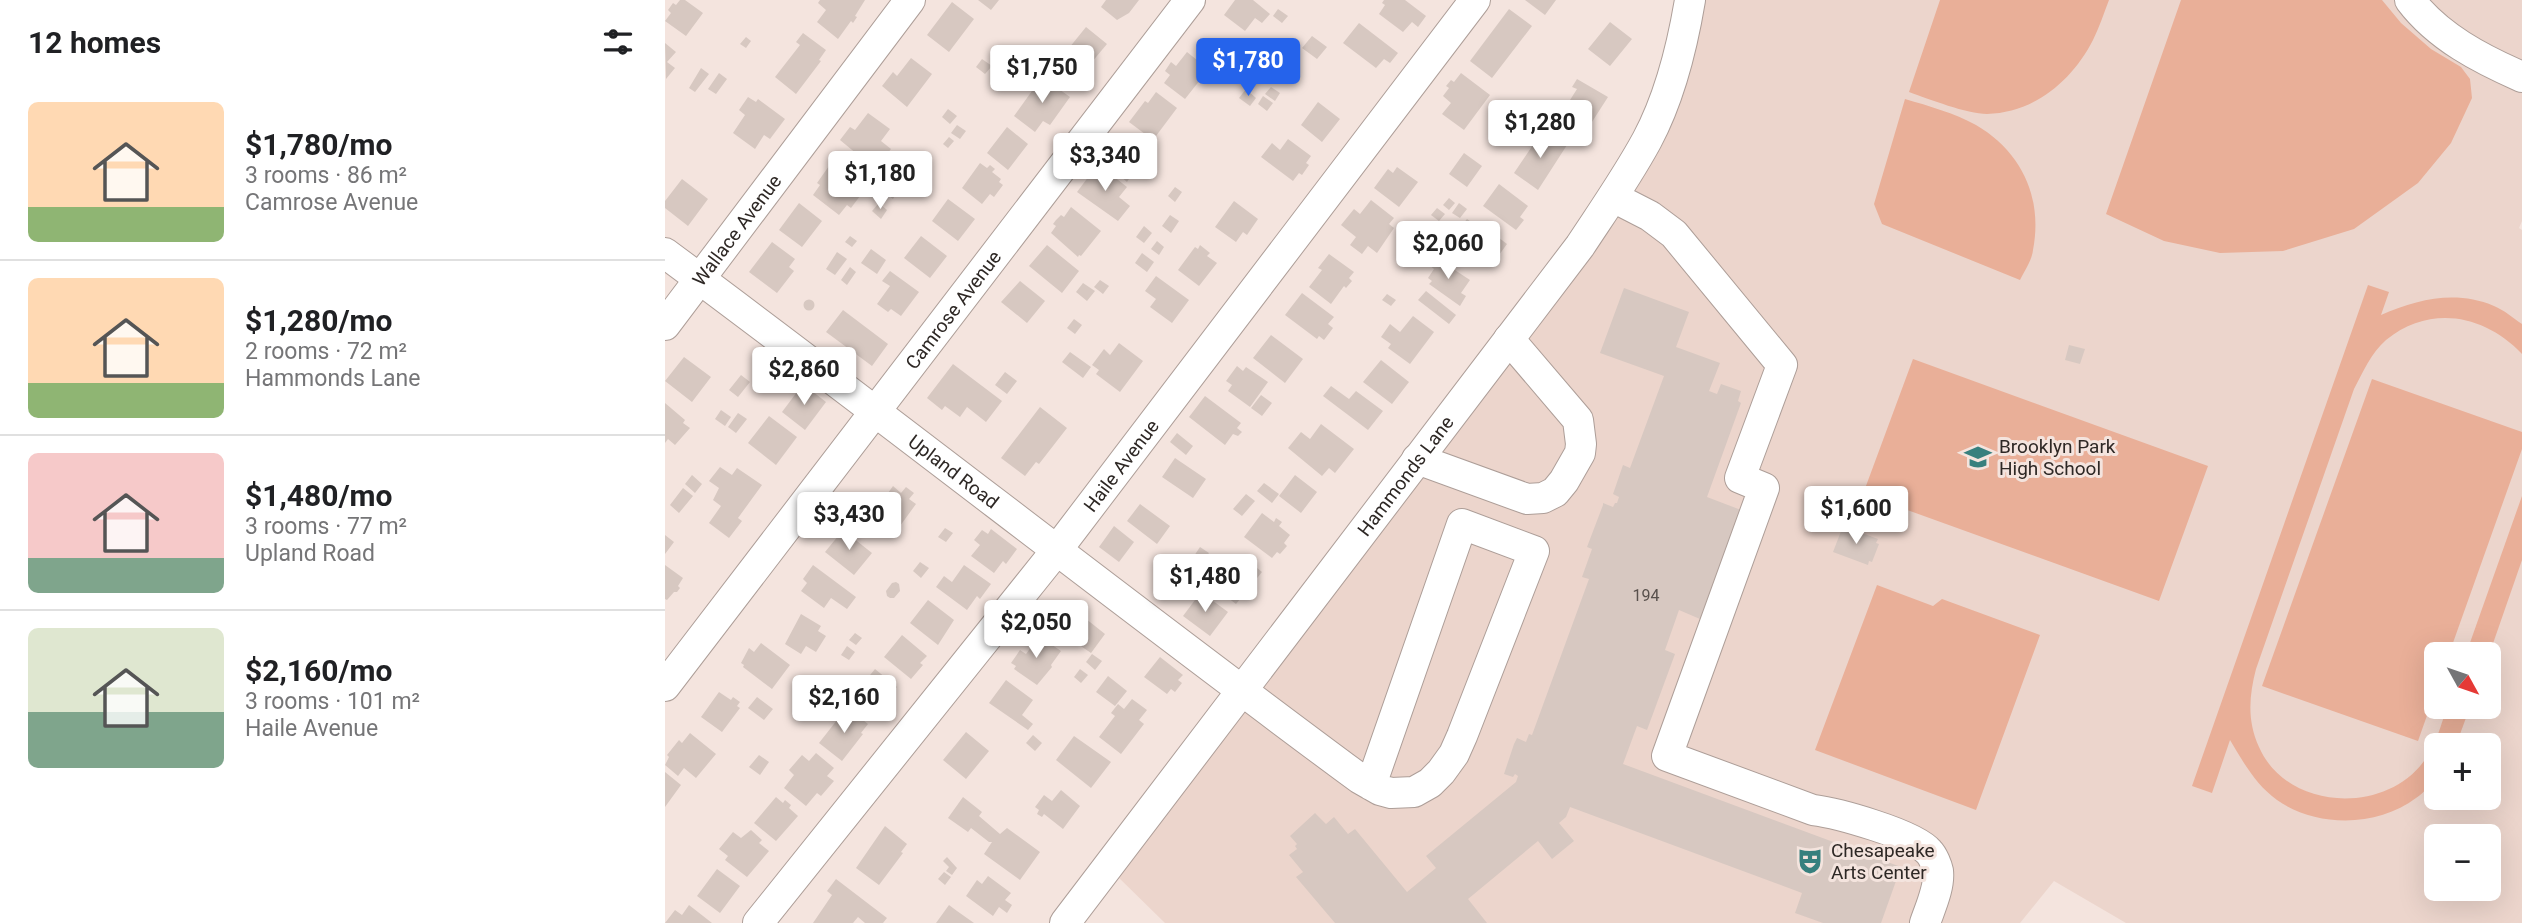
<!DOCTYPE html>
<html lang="en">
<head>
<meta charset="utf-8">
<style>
  body { margin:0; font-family:Roboto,sans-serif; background:#f2f2f2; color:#202124; height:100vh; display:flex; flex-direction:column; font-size:26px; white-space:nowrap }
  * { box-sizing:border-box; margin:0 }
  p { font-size:23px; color:#757577 }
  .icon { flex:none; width:38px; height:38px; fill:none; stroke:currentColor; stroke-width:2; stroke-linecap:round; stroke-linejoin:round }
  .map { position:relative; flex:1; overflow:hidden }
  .drawer { display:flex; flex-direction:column; background:#fff; width:665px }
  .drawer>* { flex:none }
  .needle { width:46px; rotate:130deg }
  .buttons { position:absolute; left:1759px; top:642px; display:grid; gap:14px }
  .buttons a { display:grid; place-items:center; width:77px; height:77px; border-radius:10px; background:#fff; box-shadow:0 7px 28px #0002; font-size:35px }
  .price { position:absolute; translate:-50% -60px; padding:0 16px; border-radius:7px; background:#fff; color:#222; font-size:23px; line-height:46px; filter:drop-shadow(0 2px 4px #0008) }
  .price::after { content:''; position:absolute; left:50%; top:42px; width:21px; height:16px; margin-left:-10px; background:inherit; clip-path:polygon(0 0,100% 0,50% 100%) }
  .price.selected { background:#2563eb; color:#fff }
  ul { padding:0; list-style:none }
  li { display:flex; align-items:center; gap:21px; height:175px; padding:0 28px }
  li+li { border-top:2px solid #e0e0e0 }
  li span { display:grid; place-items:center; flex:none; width:196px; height:140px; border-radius:10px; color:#555 }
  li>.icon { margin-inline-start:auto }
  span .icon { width:84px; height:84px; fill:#fffc; stroke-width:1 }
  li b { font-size:30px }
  h2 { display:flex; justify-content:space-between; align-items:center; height:84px; padding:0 28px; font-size:30px }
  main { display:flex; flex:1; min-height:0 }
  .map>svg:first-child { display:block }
  .built { fill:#ecd5cc; fill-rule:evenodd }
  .green { fill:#e9af98 }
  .building { fill:#d7c8c1 }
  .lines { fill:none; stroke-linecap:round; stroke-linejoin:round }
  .minor-casing { stroke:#ad9e98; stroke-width:32 }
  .minor { stroke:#fff; stroke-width:30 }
  .labels { text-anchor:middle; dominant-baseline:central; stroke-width:6; stroke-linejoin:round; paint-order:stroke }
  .number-label { font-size:16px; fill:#58504c }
  .street-label { font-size:19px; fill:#2e2825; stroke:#f4e4de }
  .poi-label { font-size:19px; fill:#2e2825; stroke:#f4e4de; text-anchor:start }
</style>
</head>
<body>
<main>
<section class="drawer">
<h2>12 homes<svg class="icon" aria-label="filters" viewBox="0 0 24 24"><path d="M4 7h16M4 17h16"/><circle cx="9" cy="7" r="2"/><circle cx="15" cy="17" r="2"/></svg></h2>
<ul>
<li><span style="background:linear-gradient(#ffd9b3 75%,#8fb573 0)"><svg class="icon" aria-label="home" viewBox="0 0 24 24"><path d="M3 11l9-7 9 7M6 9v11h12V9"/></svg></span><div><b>$1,780/mo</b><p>3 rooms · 86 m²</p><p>Camrose Avenue</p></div></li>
<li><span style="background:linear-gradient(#ffd9b3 75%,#8fb573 0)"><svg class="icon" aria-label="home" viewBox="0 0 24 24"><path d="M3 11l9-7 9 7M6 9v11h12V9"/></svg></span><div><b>$1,280/mo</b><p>2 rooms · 72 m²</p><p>Hammonds Lane</p></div></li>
<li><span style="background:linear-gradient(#f6c9c9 75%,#7fa58c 0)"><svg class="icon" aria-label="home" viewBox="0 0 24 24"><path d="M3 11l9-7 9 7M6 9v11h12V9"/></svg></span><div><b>$1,480/mo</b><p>3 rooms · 77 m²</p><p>Upland Road</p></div></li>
<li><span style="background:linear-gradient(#dfe7d0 60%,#7fa58c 0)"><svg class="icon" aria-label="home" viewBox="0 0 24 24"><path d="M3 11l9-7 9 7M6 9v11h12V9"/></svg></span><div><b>$2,160/mo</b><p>3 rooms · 101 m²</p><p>Haile Avenue</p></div></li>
</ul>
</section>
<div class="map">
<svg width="1857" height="923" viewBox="0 0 1857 923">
  <rect width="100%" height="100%" fill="#f4e4de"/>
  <!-- built -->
  <path class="built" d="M1039,0h818v221l-3,7 3,2v693h-396l-72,-42 -34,42h-855l-48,-47 467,-616zM1771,654h53v53h-53zM1771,746h53v52h-53zM1771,836h53v53h-53z"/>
  <!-- green -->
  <path class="green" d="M1275,0h169c-5,13 -10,28 -16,40 -21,41 -59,73 -106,74 -20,0 -58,-15 -78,-22z
    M1516,0h201l19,23 30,26 30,18 9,12 2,19 -21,45 -33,40 -64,46 -71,22 -63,2 -56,-12 -58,-27z
    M1240,99c24,7 49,14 71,26 46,27 67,73 57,125 -1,10 -8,20 -13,30l-138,-56 -8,-20z
    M1703,285l21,7 -8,23c37,-16 75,-25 113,-9 10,4 19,12 28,18v30c-37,-39 -91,-50 -136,-14 -15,13 -23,32 -32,49l-98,280c-7,27 -9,52 3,78 28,64 126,68 165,14 12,-16 17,-36 23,-54h23l-14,38 -20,1v33c-6,6 -12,14 -20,19 -38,29 -99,30 -139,2 -21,-15 -34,-38 -47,-60l-18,53 -20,-7z
    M1248,359l295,107 -49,135 -296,-107z
    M1707,379l150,53v17l-73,205h-13v36l-18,51 -156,-55z
    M1857,496v64l-33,95 -23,-1z
    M1212,585l56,21 9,-7 98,36 -64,175 -161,-60z"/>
  <!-- building -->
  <path class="building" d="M15,0h5l18,13 -17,23 -21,-15 6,-8 -3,-3 5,-7 3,2z
    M155,0h45l-10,16 2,1 -4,6 -2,-2 -13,18 -21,-17 9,-12 -8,-7z
    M313,0h21l-8,10z
    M441,0h33l-10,13 -12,7 -16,-13z
    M570,0h18l17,14 -8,9 -7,-5 -10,13 -21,-16z
    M719,0h21l21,16 -8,11 -6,-5 -9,10 -24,-18 6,-9 -3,-2z
    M860,0h31l-11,15z
    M287,2l22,17 -25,33 -22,-17z
    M613,9l10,7 -6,7 -9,-7z
    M844,9l23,17 -40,52 -22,-17z
    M945,22l22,17 -22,27 -22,-17z
    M694,23l39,30 -8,10 -6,-4 -8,9 -33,-25z
    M421,27l21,17 -21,25 -21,-16z
    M138,33l23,17 -7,10 2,1 -25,33 -21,-17 25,-32 -4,-3z
    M647,36l15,11 -10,12 -15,-11z
    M81,37l5,4 -5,7 -6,-4z
    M0,43l11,9 -9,10 8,6 -9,11z
    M522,52l15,12 -5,6 7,5 -19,24 -21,-16 6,-8 -5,-4 6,-9 5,4z
    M246,58l21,16 -25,33 -25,-21 11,-14 4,4z
    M317,59l10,7 -7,8 -9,-7z
    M601,60l11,8 -7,9 -11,-8z
    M36,68l8,6 -14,18 -6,-4z
    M333,70l8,6 -6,7 -8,-6z
    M54,73l8,6 -11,15 -8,-5z
    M796,73l29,22 -26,35 -22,-16 9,-11 -8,-7 6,-8 -3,-2 5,-6 3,2z
    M377,77l28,20 -20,28 -7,-4 -8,11 -21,-16z
    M912,79l31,18 -18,28 -25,-17 12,-19 -5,-2z
    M606,87l9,6 -5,8 -10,-7z
    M581,89l10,9 -6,8 -11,-8z
    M491,92l21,16 -24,32 -24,-18 16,-21 3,2z
    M598,96l10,7 -6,8 -9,-7z
    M83,97l8,5 2,-3 27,20 -15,20 -6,-4 -9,14 -22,-16 12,-18 -6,-5z
    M653,102l22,17 -18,23 -21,-17z
    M283,109l9,7 -7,8 -8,-7z
    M203,113l22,16 -9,12 10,8 -16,20 -35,-29 10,-13 5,3z
    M292,125l9,6 -6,8 -9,-6z
    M342,127l21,17 -20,26 -21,-17z
    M878,130l24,15 -29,45 -24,-17z
    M458,135l19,15 -10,12 5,4 -10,16 -8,-7 4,-5 -20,-16 7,-10 3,3z
    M284,137l5,4 -6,7 -5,-4z
    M623,139l23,17 -5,7 3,2 -7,10 -3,-2 -6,8 -32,-24 11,-14 8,7z
    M799,153l18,13 -15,21 -18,-13z
    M315,163l7,5 3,-3 5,4 -3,3 9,7 -2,3 4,3 -9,12 -4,-3 -8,10 -20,-16z
    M433,164l29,23 -8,10 11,9 -12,15 -41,-29z
    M164,166l34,26 -12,16 -4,-3 -8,10 -26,-20 7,-10 -3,-2z
    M732,167l21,15 -19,25 -25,-19 14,-19 5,4z
    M256,174l6,5 -6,7 -6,-5z
    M17,179l26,20 -20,27 -23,-18v-7z
    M224,183l6,4 1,-2 4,2 -7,12 -10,-8z
    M834,184l29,22 -8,11 4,3 -8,10 -33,-24z
    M510,187l7,5 -7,10 -7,-6z
    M784,198l6,5 -6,7 -6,-5z
    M283,199l27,20 -17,22 -26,-20z
    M706,200l23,18 -5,6 5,4 -17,25 -9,-7 -6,8 -12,-9 6,-8 -15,-12 13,-16 6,5z
    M569,201l24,18 -11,16 -4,-3 -7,10 -21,-15z
    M134,203l23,18 -20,26 -23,-17z
    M214,203l8,7 -6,9 -9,-8z
    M794,203l8,6 -7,9 -8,-5z
    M406,207l30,24 -20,25 -2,-1 -1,2 -27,-24 5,-7 -3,-2 3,-4 5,-5 3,2z
    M772,208l8,6 -6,7 -8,-6z
    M505,215l9,6 -8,12 -9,-7z
    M802,219l7,5 3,-3 30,23 -16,22 -38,-30z
    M479,226l8,7 -8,10 -8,-6z
    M185,236l7,5 -5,6 -7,-5z
    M256,236l26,20 -17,22 -26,-20z
    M492,241l7,6 -5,8 -8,-6z
    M107,242l23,17 -6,8 5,4 -17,22 -28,-21z
    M382,245l32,26 -17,22 -33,-27z
    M535,245l10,8 -3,3 10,7 -18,23 -21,-16 17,-23 3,2z
    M206,249l15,11 -9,14 -16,-11z
    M172,252l10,7 -12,16 -9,-6z
    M477,253l12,9 -7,10 -12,-9z
    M664,254l25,18 -5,6 3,3 -6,7 -2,-2 -13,18 -22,-17 13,-17 -4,-2z
    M770,257l35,23 -9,13 5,3 -6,10 -31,-22 3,-3 -4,-3 6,-9 -5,-4z
    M185,267l6,5 -9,13 -6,-5z
    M225,271l29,21 -18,24 -10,-7 -3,3 -11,-8 13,-18 -8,-5z
    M491,276l33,24 -17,23 -22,-16 6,-8 -11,-8z
    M435,280l9,6 -6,8 -9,-7z
    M355,281l25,20 -18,22 -26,-21z
    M418,283l12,8 -8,10 -11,-9z
    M959,288l65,24 -13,35 44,16 -11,28 8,3 4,-10 20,7 -3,10 3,2 -34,94 34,13 -41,109 -21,-9 -14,40 10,4 -28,76 -10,-4 -14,38 278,103 -20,56h-58l-28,-10 7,-20 -232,-86 -4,10 -7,6 15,18 -22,18 -14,-18 -70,58 19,24h-152l-39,-46 7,-5 -14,-17 8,-6 -2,-3 2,-2 -7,-8 25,-23 11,11 8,-7 14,17 7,-5 52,63 29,-24 -10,-12 90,-74 2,-6 -3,-2 -2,3 -9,-3 10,-30 3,-6 9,4 3,-8 3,1 57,-156 -7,-2 10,-28 -5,-2 16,-42v-2l10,4 2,-4h2l2,-6 -6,-3 10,-29 7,3 34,-92 -64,-23z
    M761,291l30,24 -7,9 -31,-24z
    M637,293l32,24 -6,7 5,4 -9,12 -5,-4 -2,3 -32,-24z
    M722,294l9,6 -5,6 -9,-6z
    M138.5 305a5.5 5.5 0 1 1 11 0a5.5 5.5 0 1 1-11 0Z
    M178,310l45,34 -16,22 -46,-34z
    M748,316l21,16 -24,32 -22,-16 3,-4 -10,-7 9,-13 10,8z
    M409,319l8,6 -7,9 -8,-6z
    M606,335l32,24 -18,24 -32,-25z
    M454,343l24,18 -23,31 -24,-18 3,-4 -7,-5 12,-16 6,6z
    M1404,345l16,4 -5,15 -15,-4z
    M405,352l21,15 -8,11 -21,-16z
    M19,357l27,20 -19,25 -27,-21z
    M716,360l28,22 -17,22 -29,-22z
    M288,364l49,37 -16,21 -19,-15 -7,10 -15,-11 -3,4 -15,-12z
    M572,366l6,5 3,-4 22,15 -18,25 -22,-16 4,-6 -6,-4z
    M340,372l12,9 -10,13 -12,-9z
    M76,375l9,7 -12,15 -9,-7z
    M138,384l23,18 -21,28 -23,-18z
    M666,386l18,13 7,-8 27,20 -15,19 -45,-34z
    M596,395l11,8 -10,13 -11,-8z
    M540,396l36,27 -4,5 5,4 -4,4 -5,-2 -8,11 -36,-28z
    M0,403l20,17 -2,3 7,5 -15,17 -7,-6 -3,4z
    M375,407l27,21 -28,36 -3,-2 -11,14 -24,-18z
    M56,410l10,7 -6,9 -10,-7z
    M73,413l9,6 -11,14 -8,-6z
    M104,416l28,21 -21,28 -28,-22z
    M656,424l33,25 -19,24 -6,-5 -7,8 -34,-28 13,-16 9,7z
    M512,433l16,13 -7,9 -16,-13z
    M510,458l31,21 -13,19 -31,-21z
    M55,467l12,8 5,-7 25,17 -24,33 4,3 -13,17 -20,-15 12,-17 -8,-6 6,-12 -10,-7z
    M27,475l10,9 -7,9 -10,-9z
    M630,475l22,17 -16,21 -22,-17z
    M599,483l15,11 -7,9 -15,-12z
    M228,486l8,7 5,-6 8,6 -5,6 7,5 -24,33 -23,-17z
    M18,488l10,8 -14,17 -9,-8z
    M581,494l9,7 -13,15 -9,-7z
    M475,504l30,22 -13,18 -30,-23z
    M597,513l12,9 2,-4 6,4 -3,4 11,9 -6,8 3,3 -7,8 -3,-2 -5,6 -28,-21z
    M449,526l20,16 -15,20 -20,-15z
    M1178,526l35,13 -2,4 3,1 -7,18 -3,-1 -1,4 -35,-13z
    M280,528l8,5 -7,9 -8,-5z
    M326,529l26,20 -11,15 -3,-3 -9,12 -23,-17 9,-11 -6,-5 8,-10 6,4z
    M178,530l29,23 -18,22 -29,-23z
    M0,535l9,7 -9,12z
    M535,547l9,6 -7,9 -8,-6z
    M575,554l22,18 -26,32 -29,-22 19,-25 8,6z
    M255,562l9,6 -8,10 -8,-7z
    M0,565l18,13 -5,8 2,2 -3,4h-3l-7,8 -2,-1z
    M148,565l43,32 -9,12 -16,-11 -7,10 -23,-17 6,-8 -4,-4z
    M299,565l27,19 -11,15 -3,-3 -10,14 -31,-23 8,-11 8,6z
    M516,571l9,7 -5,7 -10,-7z
    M231,582l3,2 1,7 -6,7h-4l-3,-2 -1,-5 6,-8z
    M536,592l27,20 -18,24 -27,-20z
    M263,600l26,20 -16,25 -28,-22z
    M401,603l39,31 -14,19 -41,-28 1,-2 -5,-4 8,-11 6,4z
    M136,614l20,12 -3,5 8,5 -10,16 -10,-6 -5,8 -16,-10z
    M190,633l7,5 -6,7 -7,-5z
    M237,635l25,21 -7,7 3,2 -12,14 -27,-22z
    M374,636l22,15 -10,14 1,2 -15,18 -23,-16 2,-3 -5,-3 9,-13 6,4z
    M96,643l29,22 -18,24 -29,-22 1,-2 -3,-2 8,-15 5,4z
    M182,646l8,6 -6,8 -8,-5z
    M427,654l10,7 -7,9 -9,-8z
    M495,657l23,18 -5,5 4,3 -7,9 -4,-3 -4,5 -23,-17z
    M210,669l22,18 -9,10 4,4 -12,15 -27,-20z
    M415,669l8,6 -7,8 -7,-6z
    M443,676l19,15 -12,15 -19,-14z
    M341,680l27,20 -11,15 11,9 -5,6 -39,-27z
    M54,692l12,8 2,-3 7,5 -3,4 3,2 -18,24 -21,-15z
    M92,697l16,12 -9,11 -16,-12z
    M467,699l15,11 -8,10 5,4 -23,30 -22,-17 16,-21 -4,-3 7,-9 6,5z
    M184,709l19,15 -7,9 2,1 -21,27 -23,-18 22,-28 2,2z
    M301,732l23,19 -23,28 -23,-19z
    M25,733l26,21 -20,24 -12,-10 -6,8 -13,-11 4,-8 -2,-2 12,-15 3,3z
    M368,735l9,8 -7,8 -9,-8z
    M409,736l37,26 -20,26 -35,-28z
    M151,753l18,15 -7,8 7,5 -13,15 -4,-3 -11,13 -22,-18 10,-13 -5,-5 13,-15 7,6z
    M94,755l10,7 -9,13 -11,-8z
    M0,772l16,13 -16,22z
    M396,790l19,16 -17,23 -19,-15 -2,3 -5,-3 2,-4 -4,-3 9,-12 8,6z
    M111,797l7,6 2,-3 6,5 -2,3 9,8 -22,25 -22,-18z
    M298,797l19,15 -3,4 21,18 7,-6 33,24 -20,28 -36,-26 8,-12h-3l-18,-14 -3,4 -20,-14z
    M220,826l22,18 -6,8 2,1 -24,32 -23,-17z
    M86,830l11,10 -3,3 10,8 -22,26 -22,-17 3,-4 -9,-7 14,-17 8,6z
    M282,857l10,11 -5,7 -6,-4 3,-4 -6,-6z
    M52,869l23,17 -20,27 -23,-17z
    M279,872l7,5 -6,8 -7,-6z
    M323,876l23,17 -6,7 7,5 -5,8 -8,-6 -6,9 -27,-20 11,-16 5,4z
    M171,879l51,39 -4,5h-18l-7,-6 -5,6h-40l19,-28 -5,-4z
    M24,905l23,18h-47l10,-13 7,5z
    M284,905l8,6 17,12h-38z"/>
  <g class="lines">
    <!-- minor casing -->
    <g class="minor-casing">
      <g id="minor">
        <path d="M1745,0c28,37 71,59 112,77"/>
        <path d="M948,197l37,19 24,18 108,131 -42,113 24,10 -97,268 146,54c24,3 101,24 116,42 4,4 8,14 9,19 2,16 -8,37 -13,52"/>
        <path id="s1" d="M0,253c233,173 461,353 694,525l21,12 11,3 23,-1 16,-9 11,-11 13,-18 8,-18 72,-185 -72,-27 -91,261"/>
        <path id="s2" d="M0,325l245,-325"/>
        <path d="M752,459l110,40 16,-1 12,-6 9,-11 16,-28 1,-9 -3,-24 -69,-81"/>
        <path id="s3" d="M0,686l525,-686"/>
        <path id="s4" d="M93,923l298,-372 419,-551"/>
        <path id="s5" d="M400,923l515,-677c23,-35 47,-69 67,-106 23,-43 35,-92 43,-140"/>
      </g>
    </g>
    <!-- minor -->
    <use href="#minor" class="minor"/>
  </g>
  <!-- icons -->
  <defs>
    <g id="school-bare" transform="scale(2.1)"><path d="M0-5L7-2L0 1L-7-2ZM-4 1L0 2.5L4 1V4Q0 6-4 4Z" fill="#37807e" stroke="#f4e4de" stroke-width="2.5" paint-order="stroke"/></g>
    <g id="theatre-bare" transform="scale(2.1)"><path d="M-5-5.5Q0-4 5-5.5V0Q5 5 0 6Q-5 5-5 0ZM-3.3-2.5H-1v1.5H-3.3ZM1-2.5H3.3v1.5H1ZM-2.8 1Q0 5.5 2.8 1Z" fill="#37807e" stroke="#f4e4de" stroke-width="2.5" paint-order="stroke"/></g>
  </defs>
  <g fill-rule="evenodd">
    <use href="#school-bare" x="1313" y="457"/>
    <use href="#theatre-bare" x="1145" y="861"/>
  </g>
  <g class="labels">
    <!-- number labels -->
    <g class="number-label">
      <text x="981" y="595">194</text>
    </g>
    <!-- street labels -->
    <g class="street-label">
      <text stroke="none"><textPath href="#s2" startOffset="119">Wallace Avenue</textPath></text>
      <text stroke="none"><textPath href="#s3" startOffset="474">Camrose Avenue</textPath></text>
      <text stroke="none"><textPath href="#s4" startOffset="584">Haile Avenue</textPath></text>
      <text stroke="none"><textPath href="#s1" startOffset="362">Upland Road</textPath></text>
      <text stroke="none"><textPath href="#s5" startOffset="562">Hammonds Lane</textPath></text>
    </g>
    <!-- poi labels -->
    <g class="poi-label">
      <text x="1334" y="446">Brooklyn Park<tspan x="1334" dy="22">High School</tspan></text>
      <text x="1166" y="850">Chesapeake<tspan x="1166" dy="22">Arts Center</tspan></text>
    </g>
  </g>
</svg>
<div class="buttons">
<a><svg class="needle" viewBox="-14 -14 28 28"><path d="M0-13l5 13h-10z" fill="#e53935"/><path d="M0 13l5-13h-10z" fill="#757577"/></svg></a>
<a>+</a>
<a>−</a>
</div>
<b class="price selected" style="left:583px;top:98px">$1,780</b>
<b class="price" style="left:377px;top:105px">$1,750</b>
<b class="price" style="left:875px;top:160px">$1,280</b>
<b class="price" style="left:440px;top:193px">$3,340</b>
<b class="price" style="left:215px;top:211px">$1,180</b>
<b class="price" style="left:783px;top:281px">$2,060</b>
<b class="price" style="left:139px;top:407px">$2,860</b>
<b class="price" style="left:1191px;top:546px">$1,600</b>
<b class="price" style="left:184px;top:552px">$3,430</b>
<b class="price" style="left:540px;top:614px">$1,480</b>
<b class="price" style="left:371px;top:660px">$2,050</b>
<b class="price" style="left:179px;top:735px">$2,160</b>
</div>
</main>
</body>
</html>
